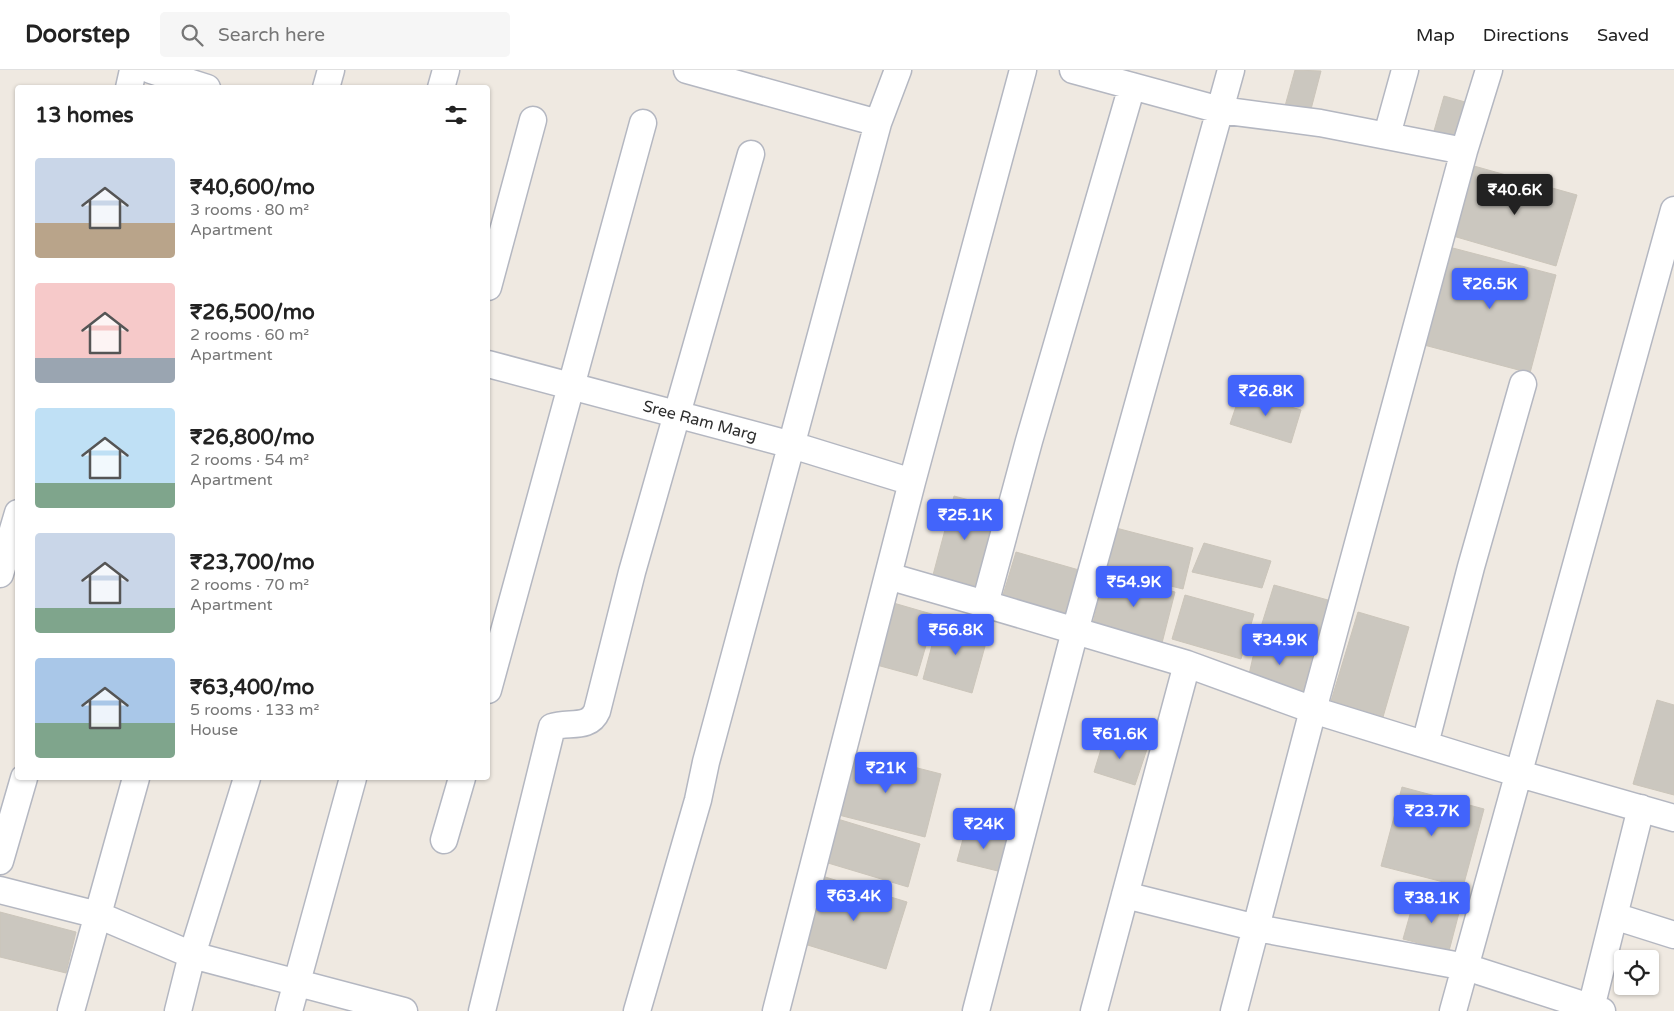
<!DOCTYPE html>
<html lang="en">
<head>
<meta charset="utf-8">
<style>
  body { margin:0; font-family:"Varela Round",sans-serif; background:#f6f6f6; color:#222; height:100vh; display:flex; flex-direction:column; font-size:19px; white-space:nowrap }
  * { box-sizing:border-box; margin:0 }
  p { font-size:16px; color:#767676 }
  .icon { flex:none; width:28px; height:28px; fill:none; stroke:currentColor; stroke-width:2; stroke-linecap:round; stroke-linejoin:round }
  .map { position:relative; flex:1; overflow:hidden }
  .sheet { position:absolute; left:15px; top:15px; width:475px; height:695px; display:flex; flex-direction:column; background:#fff; border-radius:5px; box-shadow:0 1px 4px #0004 }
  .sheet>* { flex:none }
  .controls { position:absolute; left:1614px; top:880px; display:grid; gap:10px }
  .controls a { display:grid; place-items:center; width:45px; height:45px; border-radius:5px; background:#fff; box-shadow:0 1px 4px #0004; font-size:25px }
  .price { position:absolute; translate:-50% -42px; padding:0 11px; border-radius:5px; background:#4264fb; color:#fff; font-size:16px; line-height:32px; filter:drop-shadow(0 1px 2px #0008) }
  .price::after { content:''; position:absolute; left:50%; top:30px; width:15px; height:11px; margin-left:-8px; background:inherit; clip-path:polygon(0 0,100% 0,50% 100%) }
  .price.selected { background:#222; color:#fff }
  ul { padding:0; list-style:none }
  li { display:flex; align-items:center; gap:15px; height:125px; padding:0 20px }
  li span { display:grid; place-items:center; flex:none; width:140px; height:100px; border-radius:5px; color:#555 }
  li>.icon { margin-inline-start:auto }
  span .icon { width:60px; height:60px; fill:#fffc; stroke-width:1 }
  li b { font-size:21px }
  h2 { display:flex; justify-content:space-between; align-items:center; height:60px; padding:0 20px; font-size:21px }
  header { display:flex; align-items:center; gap:30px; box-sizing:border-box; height:70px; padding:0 25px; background:#fff; border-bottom:1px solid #e0e0e0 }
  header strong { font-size:24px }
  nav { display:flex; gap:28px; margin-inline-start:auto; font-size:18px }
  .search { width:350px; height:45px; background:#f6f6f6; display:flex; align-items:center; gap:12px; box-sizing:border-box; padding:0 18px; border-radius:5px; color:#767676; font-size:19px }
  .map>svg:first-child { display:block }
  .building { fill:#cbc7bf; stroke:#cbc5ba }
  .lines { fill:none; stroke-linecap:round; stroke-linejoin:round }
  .minor-casing { stroke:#b4b7c1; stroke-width:29 }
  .minor { stroke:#fff; stroke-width:26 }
  .labels { text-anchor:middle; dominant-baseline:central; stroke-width:5; stroke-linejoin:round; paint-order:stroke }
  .street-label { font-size:16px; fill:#2e2e2e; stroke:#fff }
</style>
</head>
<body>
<header>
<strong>Doorstep</strong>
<div class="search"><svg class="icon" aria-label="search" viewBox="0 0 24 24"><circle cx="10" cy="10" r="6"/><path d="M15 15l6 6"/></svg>Search here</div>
<nav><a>Map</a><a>Directions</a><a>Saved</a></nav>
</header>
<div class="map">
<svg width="1674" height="941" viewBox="0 0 1674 941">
  <rect width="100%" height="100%" fill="#efe9e1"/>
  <!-- building -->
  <path class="building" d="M1295,0l26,1 -11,42 -25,-7z
    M1444,26l28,8 -11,42 -29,-8z
    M1474,96l103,29 -21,71 -103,-30z
    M1449,177l107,28 -26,98 -106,-28z
    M1241,322l60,18 -10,33 -61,-19z
    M954,426l42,11 -20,79 -43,-11z
    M1116,458l77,20 -10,41 -78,-19z
    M1204,473l67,18 -9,27 -70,-16z
    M1016,482l70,20 -16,54 -70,-21z
    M1105,504l70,18 -13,51 -69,-20z
    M1274,515l61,17 -13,46 -62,-18z
    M1185,525l69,19 -13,45 -69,-20z
    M890,532l45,13 -18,61 -44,-12z
    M1358,542l51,15 -26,90 -52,-16z
    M939,549l50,13 -17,61 -49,-14z
    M1257,569l56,13 -9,40 -56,-13z
    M1657,630l17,5v90l-41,-11z
    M1105,666l42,13 -12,36 -41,-13z
    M847,680l94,24 -16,63 -94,-24z
    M1402,717l82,22 -21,78 -82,-21z
    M831,747l89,27 -12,43 -90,-27z
    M966,758l44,11 -8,33 -45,-11z
    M822,806l85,26 -21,67 -85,-26z
    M1415,827l45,12 -11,42 -46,-12z
    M0,842l76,20 -10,41 -66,-16z"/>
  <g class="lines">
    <!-- minor casing -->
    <g class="minor-casing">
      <path id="minor" d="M151,0l56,18
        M687,0l191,53
        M1073,0l147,40 100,13 144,28
        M129,18l4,-18
        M326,18l5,-18
        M441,18l5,-18
        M1387,65l18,-65
        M488,217l45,-167
        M488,294l304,81 120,37
        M0,504l18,-61
        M888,506l97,28 44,-163 103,-355
        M985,534l202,60 126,46 151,-559 25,-81
        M488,620l155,-567
        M1425,674l46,-177 52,-183
        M444,770l18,-62
        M0,791l24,-83
        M0,820l98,25 94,40 212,56
        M1125,825l132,33 209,39 136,44
        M1614,846l60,19
        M1591,938l50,-200
        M71,941l65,-233
        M178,941l14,-56 55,-177
        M289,941l64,-233
        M482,941l70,-284c16,-6 37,3 45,-16l35,-139 119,-418
        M637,941l61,-211 8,-38 172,-639 20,-53
        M776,941l136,-529 111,-412
        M976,941l99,-380 156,-561
        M1094,941l93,-347
        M1234,941l79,-301 207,64 154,44
        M1453,941l221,-801"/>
    </g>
    <!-- minor -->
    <use href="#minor" class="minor"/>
  </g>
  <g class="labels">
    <!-- street labels -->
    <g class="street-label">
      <text transform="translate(700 351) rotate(15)">Sree Ram Marg</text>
    </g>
  </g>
</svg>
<div class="controls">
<a><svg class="icon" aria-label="locate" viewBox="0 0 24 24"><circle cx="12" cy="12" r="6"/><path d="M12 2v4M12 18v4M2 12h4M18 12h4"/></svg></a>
</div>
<b class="price selected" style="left:1515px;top:146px">₹40.6K</b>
<b class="price" style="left:1490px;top:240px">₹26.5K</b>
<b class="price" style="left:1266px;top:347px">₹26.8K</b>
<b class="price" style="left:965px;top:471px">₹25.1K</b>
<b class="price" style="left:1134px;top:538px">₹54.9K</b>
<b class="price" style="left:956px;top:586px">₹56.8K</b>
<b class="price" style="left:1280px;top:596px">₹34.9K</b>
<b class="price" style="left:1120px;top:690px">₹61.6K</b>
<b class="price" style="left:886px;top:724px">₹21K</b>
<b class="price" style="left:1432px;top:767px">₹23.7K</b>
<b class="price" style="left:984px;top:780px">₹24K</b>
<b class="price" style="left:854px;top:852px">₹63.4K</b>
<b class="price" style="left:1432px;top:854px">₹38.1K</b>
<section class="sheet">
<h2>13 homes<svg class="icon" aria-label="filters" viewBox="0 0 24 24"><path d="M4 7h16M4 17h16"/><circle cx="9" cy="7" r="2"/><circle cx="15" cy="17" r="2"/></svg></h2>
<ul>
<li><span style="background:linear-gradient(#c9d6e8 65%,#b9a48a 0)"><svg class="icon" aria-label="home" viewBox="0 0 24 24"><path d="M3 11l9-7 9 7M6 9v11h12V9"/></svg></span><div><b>₹40,600/mo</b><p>3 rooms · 80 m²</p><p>Apartment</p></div></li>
<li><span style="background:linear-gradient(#f6c9c9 75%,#9aa5b1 0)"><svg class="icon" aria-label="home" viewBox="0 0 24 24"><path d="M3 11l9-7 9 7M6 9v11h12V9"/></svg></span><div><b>₹26,500/mo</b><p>2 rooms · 60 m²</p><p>Apartment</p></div></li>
<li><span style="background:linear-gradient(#bfe0f5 75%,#7fa58c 0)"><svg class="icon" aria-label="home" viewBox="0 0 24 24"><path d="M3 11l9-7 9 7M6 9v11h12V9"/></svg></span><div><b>₹26,800/mo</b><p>2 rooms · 54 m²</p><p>Apartment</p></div></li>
<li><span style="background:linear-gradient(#c9d6e8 75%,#7fa58c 0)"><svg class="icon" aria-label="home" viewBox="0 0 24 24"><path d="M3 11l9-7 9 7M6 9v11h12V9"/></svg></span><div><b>₹23,700/mo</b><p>2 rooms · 70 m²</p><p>Apartment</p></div></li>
<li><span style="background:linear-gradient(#a9c7e8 65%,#7fa58c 0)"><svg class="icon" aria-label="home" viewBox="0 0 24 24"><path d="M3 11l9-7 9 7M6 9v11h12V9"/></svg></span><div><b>₹63,400/mo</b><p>5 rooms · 133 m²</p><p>House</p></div></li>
</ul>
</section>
</div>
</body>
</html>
